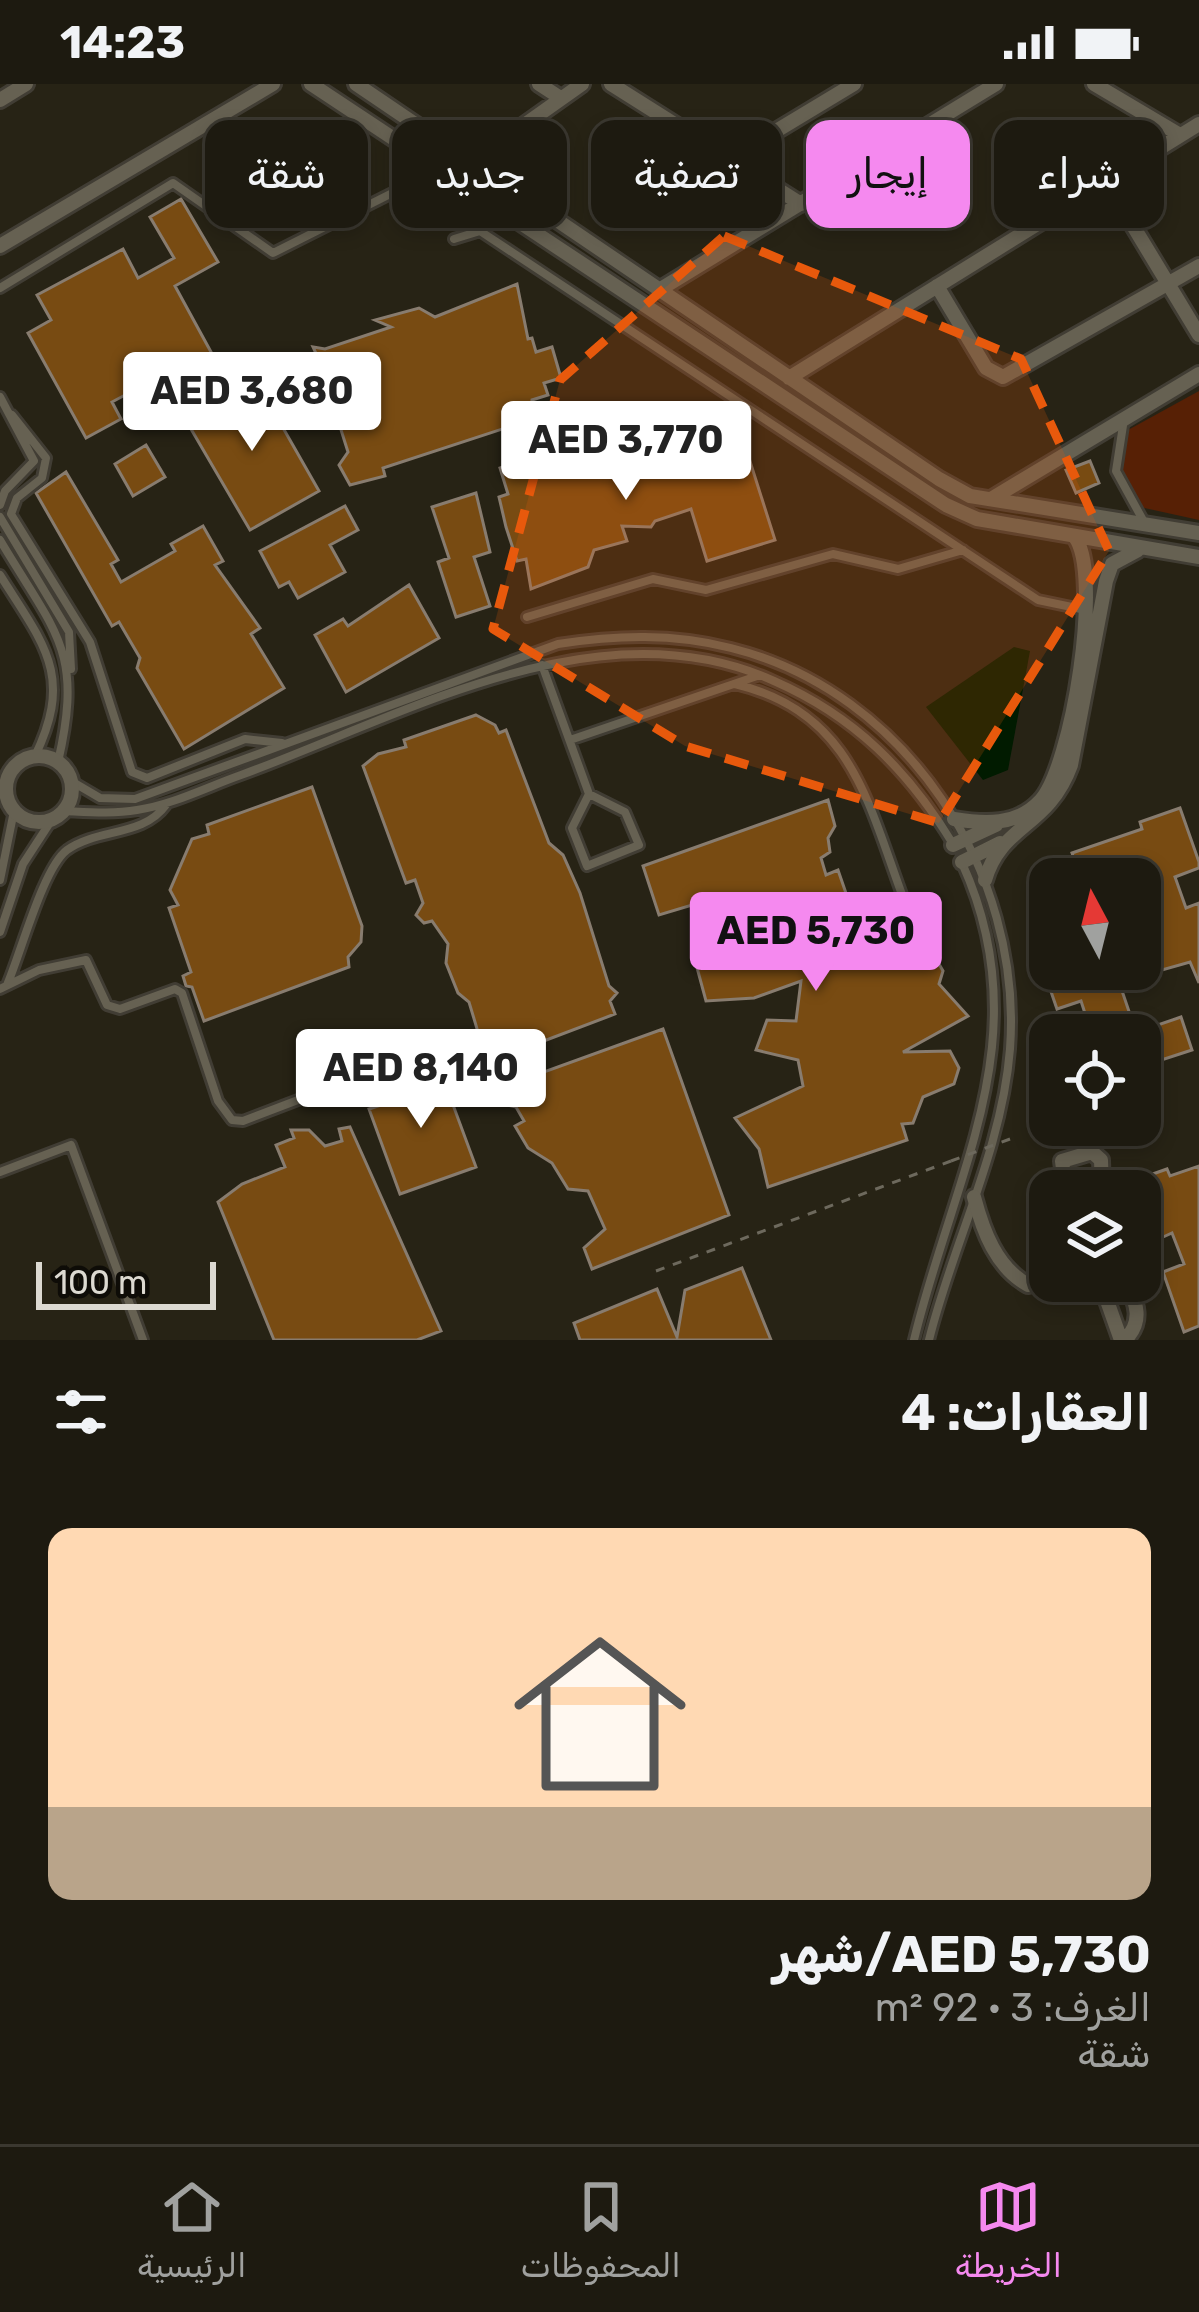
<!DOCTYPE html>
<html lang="ar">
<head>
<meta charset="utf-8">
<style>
  body { margin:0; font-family:Rubik,"Noto Naskh Arabic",sans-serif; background:#252319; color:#f1f3f6; direction:rtl; height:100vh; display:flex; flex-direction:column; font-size:45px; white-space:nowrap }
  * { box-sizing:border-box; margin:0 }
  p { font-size:39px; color:#a0a19f }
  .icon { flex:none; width:66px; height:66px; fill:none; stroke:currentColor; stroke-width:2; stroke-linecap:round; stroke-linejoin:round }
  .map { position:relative; height:1256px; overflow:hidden; direction:ltr }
  .details { display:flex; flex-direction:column; background:#1d1a10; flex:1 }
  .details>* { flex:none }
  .hud { position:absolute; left:36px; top:36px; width:1128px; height:108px; direction:rtl; display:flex; gap:24px }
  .needle { width:78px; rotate:353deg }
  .fabs { position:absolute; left:1029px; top:774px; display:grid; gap:24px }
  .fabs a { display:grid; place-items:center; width:132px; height:132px; border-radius:24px; background:#1d1a10; box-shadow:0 6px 18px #0003,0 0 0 3px #3b3830; font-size:60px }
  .scale { position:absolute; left:36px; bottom:30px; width:180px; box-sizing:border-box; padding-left:12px; border:6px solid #dcd9d1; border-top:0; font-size:33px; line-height:42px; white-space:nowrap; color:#dcd9d1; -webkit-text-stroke:9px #0e0c07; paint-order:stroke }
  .price { position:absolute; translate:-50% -102px; padding:0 27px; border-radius:12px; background:#fff; color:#222; font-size:39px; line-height:78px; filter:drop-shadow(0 3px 6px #0008) }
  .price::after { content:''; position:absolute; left:50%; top:72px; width:36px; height:27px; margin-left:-18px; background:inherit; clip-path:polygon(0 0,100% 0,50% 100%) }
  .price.current { background:#f589ef; color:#111 }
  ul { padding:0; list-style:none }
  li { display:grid; align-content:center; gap:24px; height:636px; padding:0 48px }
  li span { display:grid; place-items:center; height:372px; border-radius:24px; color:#555 }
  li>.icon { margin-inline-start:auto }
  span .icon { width:216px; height:216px; fill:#fffc; stroke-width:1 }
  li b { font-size:51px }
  h2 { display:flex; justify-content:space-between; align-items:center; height:144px; padding:0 48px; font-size:51px }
  .tag { padding:0 42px; border-radius:24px; background:#1d1a10; box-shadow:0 6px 18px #0003,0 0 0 3px #3b3830; font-size:42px; line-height:108px }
  .tag.current { background:#f589ef; color:#111 }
  .status { display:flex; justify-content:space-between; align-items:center; height:84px; padding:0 60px; background:#1d1a10; direction:ltr }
  .status svg { height:33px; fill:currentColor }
  .dock { display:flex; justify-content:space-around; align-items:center; height:168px; border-top:3px solid #3b3830; background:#1d1a10; font-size:33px; color:#a0a19f }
  .dock a { display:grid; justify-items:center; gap:6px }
  .dock .current { color:#f589ef }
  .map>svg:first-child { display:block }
  .green { fill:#572005 }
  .water { fill:#011b00 }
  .building { fill:#784b12; stroke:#887c6f; stroke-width:3 }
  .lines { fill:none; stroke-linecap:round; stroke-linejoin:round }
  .service-casing { stroke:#413d34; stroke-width:14 }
  .minor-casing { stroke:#413d34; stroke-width:20 }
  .path { stroke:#6d695d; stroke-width:3; stroke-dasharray:9 9; stroke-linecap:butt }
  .service { stroke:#666152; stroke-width:8 }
  .minor { stroke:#666152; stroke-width:14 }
  .path-bridge { stroke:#6d695d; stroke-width:3; stroke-dasharray:9 9; stroke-linecap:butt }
  .marked { fill:#e8590c; fill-opacity:0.2; stroke:#e8590c; stroke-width:9; stroke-dasharray:24 15; stroke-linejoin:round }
</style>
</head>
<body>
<div class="status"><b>14:23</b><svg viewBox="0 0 49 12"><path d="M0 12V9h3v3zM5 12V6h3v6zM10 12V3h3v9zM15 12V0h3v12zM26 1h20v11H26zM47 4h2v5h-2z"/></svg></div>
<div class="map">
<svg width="1199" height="1256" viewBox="0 0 1199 1256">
  <rect width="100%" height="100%" fill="#272315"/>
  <!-- green -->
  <path class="green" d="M1199,307v129l-59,-13 -18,-34 6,-43z"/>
  <!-- water -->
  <path class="water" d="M1014,563l16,4 -22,119 -25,10 -57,-73z"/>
  <!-- building -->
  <path class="building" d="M181,115l37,63 -43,24 42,77 -26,14 -8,-13 -71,38 9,17 -35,19 -58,-105 23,-13 -14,-25 86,-46 15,29 36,-20 -24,-41z
    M517,200l11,55 4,-1 4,14 16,-5 9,31 -17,5 4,12 -16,5 -2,20 -147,48 2,8 -35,9 -11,-20 9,-13 -11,-35 -23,7 -8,-25 27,-9 -20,-43 12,2 66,-22 -16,-7 44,-12 16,9z
    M254,293l65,114 -69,39 -66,-113z
    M698,346l6,18 -14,4 6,20 52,-17 27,85 -68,21 -16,-52 -36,12 -4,6 -29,-1 5,15 -33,9 -6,17 -57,22 -5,-30 -9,2 -11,-34 -7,-30 9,-3 -8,-26 60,-20 4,13 74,-24 3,11z
    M146,361l19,32 -32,19 -18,-32z
    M1090,377l9,22 -23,10 -10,-23z
    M66,388l52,88 -7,4 10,18 54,-31 -4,-7 32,-18 20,35 -8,4 45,63 -9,6 33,54 -100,61 -47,-81 3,-10 -21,-36 -7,4 -76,-133z
    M476,409l14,59 -16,5 16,49 -34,11 -18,-55 11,-4 -17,-51z
    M345,422l13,24 -28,15 15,27 -47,26 -9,-16 -10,5 -19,-36z
    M409,501l30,53 -93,54 -31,-57 28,-16 5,7z
    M476,631l19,10 4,8 7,-3 43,113 14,12 17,38 29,93 8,7 -7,8 5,13 -95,36 -3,-8 -26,15 -16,-10 3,-15 -9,-30 -11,-9 -12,-30 2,-19 -16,-23 -8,2 -8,-8 7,-12 -8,-23 -9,3 -43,-117 15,-12 28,-7 -2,-7z
    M312,703l50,139 -1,16 -13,15 1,10 -145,54 -12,-34 -6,-1 -3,-10 8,-4 -22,-64 9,-3 -8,-15 22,-51 17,-5 -2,-9z
    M828,716l7,26 -7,12 2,14 -9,6 5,17 12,-5 20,58 10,-2 16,42 47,-18 12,21 -4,13 29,32 -65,36 47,-1 9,17 -5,16 -31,13 -10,26 -11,1 5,16 -139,47 -9,-38 -24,-31 68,-32 -5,-26 -42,-10 11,-30 29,1 5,-40 -47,17 -48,3 -10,-37 61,-22 -21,-35 -24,3v-11l-53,16 -16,-49z
    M1180,724l19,54v6l-24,9 11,31 13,-5v80l-9,-21 -71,20 18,53h-45l-11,-34 -24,8 -21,-61 14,-5v26h90v-39l8,-3 -8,-48h-59l-9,-26 70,-24 -2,-7z
    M1181,933l11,33 -52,17v-36z
    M663,945l66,186 -137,54 -8,-21 21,-19 -17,-38 -20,-2 -16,-26 -24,-15 -13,-22 9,-5 -8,-14 -14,-3 -4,-18 14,-10 10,4z
    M439,983l37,100 -76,27 -31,-85 12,-4 -6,-15z
    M350,1043l91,204 -24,9h-143l-56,-138 24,-18 43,-17 -9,-22 18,-7 -3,-8h18l16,16 17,-5 -3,-12z
    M1199,1082v160l-15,6 -21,-60 21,-8 -12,-31 -20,9 -12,-51h-7l-3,-9 37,-13 3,7z
    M742,1184l29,72h-191l-6,-17 83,-34 20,48 8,-47z"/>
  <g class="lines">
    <!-- service casing -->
    <g class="service-casing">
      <path id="service" d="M454,155l26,-8 558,369 48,10
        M0,204l173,-105 100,70 165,-83
        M0,313l34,64 -29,30 -5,14
        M12,331l34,43 -4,20 -25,20 -6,16 79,128 42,130 15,6 98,-39 37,4
        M1124,335l-8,52 28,51
        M0,433l69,115 2,37
        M0,456c55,93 84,109 58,222
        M0,491c44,70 74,100 35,181
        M527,533l126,-38 53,11 127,-36 65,15 65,-19
        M542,581l47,129 -17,34 15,38 52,-21 -14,-33 -36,-18
        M735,600c120,29 133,122 172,224
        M570,656l190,-65
        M71,697l29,17 35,1 423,-155c58,-9 115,-11 173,4 176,44 292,224 279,401 -8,101 -57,194 -81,291
        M64,727c24,1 49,3 73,-1 35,-5 70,-23 104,-35 164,-60 359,-173 533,-94 80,35 134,89 179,163
        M0,796l14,-69
        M0,848l23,-68 28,-43
        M7,901c14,-32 36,-117 60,-135 31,-22 76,-13 99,-45
        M0,905l39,-19 47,-10 21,45 13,4 55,-20 7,4 36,108 14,19 11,1 110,-42
        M0,1088l71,-27 72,195
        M914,1256c40,-167 127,-304 48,-477"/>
    </g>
    <!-- minor casing -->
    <g class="minor-casing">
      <path id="minor" d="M311,0l635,421 31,14 222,38
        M356,0l583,395 31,17 229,37
        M539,0l20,13
        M611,0l190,120
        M1094,0l86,51
        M0,16l26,-16
        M733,73l121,-73
        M472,78l110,-78
        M1106,97l93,154
        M0,162l273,-162
        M937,202l49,82 17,9 196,-111
        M659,206l337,-206
        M789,294l410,-254
        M991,415l208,-125
        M6 705a33 33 0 1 1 66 0a33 33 0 1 1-66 0Z
        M954,735c30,5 63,7 86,-18 32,-33 64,-230 34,-265
        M953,761l43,-20
        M962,778l38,-19
        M985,796c16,-56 63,-52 86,-115l35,-184 6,-17 26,-14
        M1066,1107l-4,-30 30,-9 9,8 1,31
        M974,1113c9,34 22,70 54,88l22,-5
        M1100,1197l21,59
        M1125,1256c19,-19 11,-37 2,-59"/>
    </g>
    <!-- path -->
    <path class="path" d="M656,1187l295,-110"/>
    <!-- service -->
    <use href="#service" class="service"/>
    <!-- minor -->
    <use href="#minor" class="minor"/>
    <!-- path-bridge -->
    <path class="path-bridge" d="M951,1077l67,-25"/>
  </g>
  <!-- marked area -->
  <path class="marked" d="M724,152l297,123 88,192 -170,272 -254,-77 -192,-117 67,-249z"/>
</svg>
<div class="fabs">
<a><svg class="needle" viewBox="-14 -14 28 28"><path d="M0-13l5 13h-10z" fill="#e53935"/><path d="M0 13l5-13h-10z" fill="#a0a19f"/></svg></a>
<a><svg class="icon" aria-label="locate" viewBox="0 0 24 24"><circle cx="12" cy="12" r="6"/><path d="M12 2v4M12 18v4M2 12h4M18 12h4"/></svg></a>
<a><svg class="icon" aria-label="layers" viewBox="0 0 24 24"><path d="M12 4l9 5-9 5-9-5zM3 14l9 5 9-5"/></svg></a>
</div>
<div class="scale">100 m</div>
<b class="price" style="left:252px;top:370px">AED 3,680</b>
<b class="price" style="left:626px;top:419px">AED 3,770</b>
<b class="price current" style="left:816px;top:910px">AED 5,730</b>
<b class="price" style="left:421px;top:1047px">AED 8,140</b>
<div class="hud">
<a class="tag">شراء</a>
<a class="tag current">إيجار</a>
<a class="tag">تصفية</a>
<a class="tag">جديد</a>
<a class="tag">شقة</a>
</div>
</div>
<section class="details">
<h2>العقارات: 4<svg class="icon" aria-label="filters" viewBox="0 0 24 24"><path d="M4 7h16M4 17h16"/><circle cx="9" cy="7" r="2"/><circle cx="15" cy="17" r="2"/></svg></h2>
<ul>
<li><span style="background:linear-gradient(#ffd9b3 75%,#b9a48a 0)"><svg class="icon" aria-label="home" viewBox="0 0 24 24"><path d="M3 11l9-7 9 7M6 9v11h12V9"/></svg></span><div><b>AED 5,730/شهر</b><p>الغرف: 3 · 92 m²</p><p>شقة</p></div></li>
</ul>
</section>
<nav class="dock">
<a class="current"><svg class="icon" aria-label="map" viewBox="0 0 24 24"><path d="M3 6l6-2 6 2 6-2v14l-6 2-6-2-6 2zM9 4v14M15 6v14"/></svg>الخريطة</a>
<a><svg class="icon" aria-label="saved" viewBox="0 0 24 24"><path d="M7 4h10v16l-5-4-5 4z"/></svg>المحفوظات</a>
<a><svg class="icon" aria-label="home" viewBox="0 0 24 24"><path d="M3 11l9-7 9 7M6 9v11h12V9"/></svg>الرئيسية</a>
</nav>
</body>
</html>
